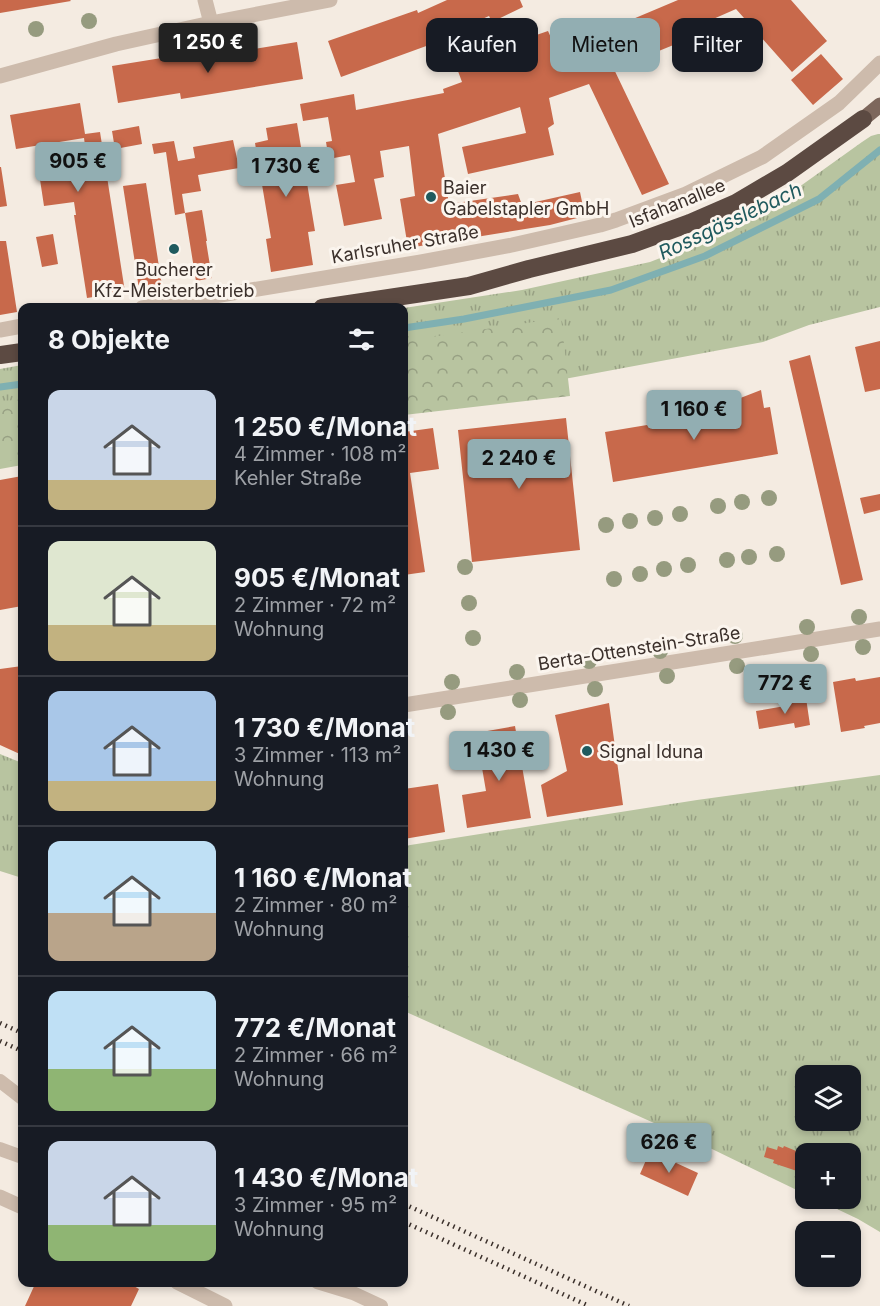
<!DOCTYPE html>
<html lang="de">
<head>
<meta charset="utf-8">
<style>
  body { margin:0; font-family:Inter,sans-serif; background:#20242c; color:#f1f3f6; height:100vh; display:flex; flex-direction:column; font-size:22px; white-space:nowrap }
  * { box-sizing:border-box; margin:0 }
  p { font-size:20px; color:#9ea1a6 }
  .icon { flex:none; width:33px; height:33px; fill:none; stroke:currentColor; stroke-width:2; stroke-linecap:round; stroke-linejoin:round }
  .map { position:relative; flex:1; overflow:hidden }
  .panel { position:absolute; left:18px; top:303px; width:390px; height:984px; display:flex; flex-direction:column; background:#171b24; border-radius:12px; box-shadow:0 3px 9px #0003 }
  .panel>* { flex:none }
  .banner { position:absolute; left:426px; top:18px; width:363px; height:54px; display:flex; gap:12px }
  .fabs { position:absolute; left:795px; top:1065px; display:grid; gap:12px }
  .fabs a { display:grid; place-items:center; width:66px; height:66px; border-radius:12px; background:#171b24; box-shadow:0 3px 9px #0003; font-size:30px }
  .price { position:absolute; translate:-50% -51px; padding:0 14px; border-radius:6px; background:#92aeb2; color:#111; font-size:20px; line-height:39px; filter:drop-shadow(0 2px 3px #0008) }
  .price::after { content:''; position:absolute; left:50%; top:36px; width:18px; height:14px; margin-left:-9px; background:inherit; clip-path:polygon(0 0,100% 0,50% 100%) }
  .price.active { background:#222; color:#fff }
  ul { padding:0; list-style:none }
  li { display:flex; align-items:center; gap:18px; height:150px; padding:0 30px }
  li+li { border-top:2px solid #363941 }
  li span { display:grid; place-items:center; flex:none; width:168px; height:120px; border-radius:12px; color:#555 }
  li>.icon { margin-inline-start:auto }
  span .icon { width:72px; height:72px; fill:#fffc; stroke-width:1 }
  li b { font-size:26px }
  h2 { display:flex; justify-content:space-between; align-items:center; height:72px; padding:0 30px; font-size:26px }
  .pill { padding:0 21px; border-radius:12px; background:#171b24; box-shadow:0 3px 9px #0003; font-size:21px; line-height:54px }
  .pill.active { background:#92aeb2; color:#111 }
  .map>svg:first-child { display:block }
  .grass { fill:url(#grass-tufts); fill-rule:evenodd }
  .forest { fill:url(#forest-crowns) }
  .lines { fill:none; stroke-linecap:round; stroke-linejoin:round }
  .stream { stroke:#7fb0b2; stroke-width:7 }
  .building { fill:#c8694b }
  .lane { stroke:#cdbbac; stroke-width:14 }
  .street { stroke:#cdbbac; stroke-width:15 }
  .primary { stroke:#7d675c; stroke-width:15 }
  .highway { stroke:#5c4a42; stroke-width:18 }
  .rail { stroke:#3b302b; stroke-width:4.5; stroke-dasharray:1.5 4.5; stroke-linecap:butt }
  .tree { fill:#969b7f }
  .poi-dot { fill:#1f5a5e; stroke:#fbf5ee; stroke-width:2 }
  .labels { text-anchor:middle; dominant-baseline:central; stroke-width:6; stroke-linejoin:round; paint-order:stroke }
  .poi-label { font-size:18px; fill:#3b302b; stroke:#fbf5ee; text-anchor:start }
  .street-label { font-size:18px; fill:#3b302b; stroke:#fbf5ee }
  .water-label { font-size:20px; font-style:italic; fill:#1f5a5e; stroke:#fbf5ee }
</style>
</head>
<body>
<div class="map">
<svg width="880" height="1306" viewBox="0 0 880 1306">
  <defs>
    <pattern id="grass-tufts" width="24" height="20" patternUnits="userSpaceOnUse" patternTransform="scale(1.5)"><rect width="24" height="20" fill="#b8c4a0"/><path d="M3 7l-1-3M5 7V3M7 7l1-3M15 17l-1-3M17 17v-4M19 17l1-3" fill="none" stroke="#97a083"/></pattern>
    <pattern id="forest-crowns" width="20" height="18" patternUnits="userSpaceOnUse" patternTransform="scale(1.5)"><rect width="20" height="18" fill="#b8c4a0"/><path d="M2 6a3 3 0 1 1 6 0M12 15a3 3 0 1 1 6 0" fill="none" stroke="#97a083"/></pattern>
  </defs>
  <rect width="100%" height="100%" fill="#f4ebe1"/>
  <!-- grass -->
  <path class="grass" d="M878,134h2v173l-71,18 -46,17 -359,67v-101l118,-18 128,-28 59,-23 51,-24 102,-73 9,-6z
    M22,365v100l-22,4v-100z
    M0,754l22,9v115l-22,-7z
    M880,775v457l-22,-13 -42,-20 34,-1v-44h-44l-1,40 -93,-45 -308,-138v-165l293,-46zM806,1076h44v44h-44z"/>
  <!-- forest -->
  <path class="forest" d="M561,318l9,78 -166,19v-74z
    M22,399v60l-22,3v-60z"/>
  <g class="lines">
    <!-- stream -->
    <path class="stream" d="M404,328l60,-9 147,-29 94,-34 114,-57 61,-49
      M0,387l22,-3"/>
  </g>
  <!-- building -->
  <path class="building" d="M0,0h70l1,1 -71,12z
    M447,0h73l3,7 -31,15 -3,-6 -61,27 1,2 -88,32 -13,-36 89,-31 1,3z
    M678,0h113l36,41 -35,31 -56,-63 -41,18 3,8 -54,22 -3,-7 -30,13 58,121 -27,11 -53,-111 -40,14 5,26 -6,4 6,27 -86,19 -6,-27 64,-14 -6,-26 -82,27 11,70 69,-10 4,11 58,-13 5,24 -35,9 -142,23 -8,-49 15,-3 -6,-50 -29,5 4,26 -10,2 8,40 -38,7 -8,-41 19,-3 -5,-27 -16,3 -1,-4h-5l-2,-12 6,-1 -4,-24 -25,4 -3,-17 54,-10 2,16 88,-17 -1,-4 19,-7 -7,-19 93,-32 9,20z
    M297,42l6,37 -122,20 -1,-6 -62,10 -6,-37 62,-10 1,6z
    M821,54l22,25 -30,26 -22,-25z
    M80,103l5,31 15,-2 25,160 -38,6 -13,-83h2l-2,-13 -30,4 -5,-33 55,-8 -2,-13 -6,1 -2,-15 -68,11 -6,-34z
    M297,123l18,108 -7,1 5,33 -42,7 -5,-33 5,-1 -16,-95 13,-3 -2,-12z
    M139,126l3,18 -27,5 -3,-18z
    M233,140l6,28 -41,7 3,16 -19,3 3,19 17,-3 5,31h-1l6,37 -16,3 -11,-68 -10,2 -9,-63 -12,2 -2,-10 22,-3 4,20 17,-3 -2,-11z
    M0,167h1l6,39 -7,1z
    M146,183l16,103 -23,3 -16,-103z
    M53,234l5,30 -16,3 -6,-30z
    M0,241h6l11,71 -17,3z
    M880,341v48l-15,3 -10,-45z
    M810,355l53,225 -22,5 -52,-224z
    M761,390l3,18 6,-1 8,47 -165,28 -8,-50 84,-14z
    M566,418l14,132 -108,12 -14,-132z
    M433,428l6,41 -29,4 15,99 -21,3v-143z
    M22,476v130l-22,4v-130z
    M880,494v16l-16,4 -4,-16z
    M22,666v89l-22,-10v-76z
    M880,677v46l-16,3 1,2 -24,4 -8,-50 22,-4 1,3z
    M806,698l4,27 -15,3 -1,-5 -35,6 -3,-18 35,-6 -1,-5z
    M609,703l14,102 -76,12 -6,-32 26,-14 -12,-56z
    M515,726l16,92 -64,10 -5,-33 24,-4 -10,-58z
    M438,784l7,48 -41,7v-50z
    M778,1146l5,2 1,-2 17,7v-2l5,2v21l-33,-11 1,-3 -10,-3 3,-10 10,3z
    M650,1151l48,22 -10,23 -48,-22z
    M36,1282h91l12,7 -8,17h-106z"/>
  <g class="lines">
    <!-- lane -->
    <path class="lane" d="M0,1081l22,17
      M0,1149l22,8
      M317,1282l36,11 28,13"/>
    <!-- street -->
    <path class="street" d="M205,0l6,23
      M0,76l116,-32 95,-21 119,-23
      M142,308l279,-46 91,-17 88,-20 16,-5 70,-26 76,-37 77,-54 41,-40
      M0,330l22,-4
      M404,705l476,-76
      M0,1197l22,10
      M177,1282l48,24"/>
    <!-- primary -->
    <path class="primary" d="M863,119l17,-14"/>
    <!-- highway -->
    <path class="highway" d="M322,308l147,-22 60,-17 103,-25 58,-21 46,-20 51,-30 76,-54
      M0,355l22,-3"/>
    <!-- rail -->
    <path class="rail" d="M0,1023l22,10
      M0,1041l22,10
      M404,1204l225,102
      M404,1222l185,84"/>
  </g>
  <!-- trees -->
  <g class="tree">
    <circle cx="89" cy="21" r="8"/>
    <circle cx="36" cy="29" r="8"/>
    <circle cx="769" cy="498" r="8"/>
    <circle cx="742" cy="502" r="8"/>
    <circle cx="718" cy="506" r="8"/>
    <circle cx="680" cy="514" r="8"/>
    <circle cx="655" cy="518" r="8"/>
    <circle cx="630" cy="521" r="8"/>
    <circle cx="606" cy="525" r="8"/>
    <circle cx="777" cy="554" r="8"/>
    <circle cx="749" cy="557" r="8"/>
    <circle cx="727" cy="560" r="8"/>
    <circle cx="688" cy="565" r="8"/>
    <circle cx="465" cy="567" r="8"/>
    <circle cx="664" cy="569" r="8"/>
    <circle cx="640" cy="574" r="8"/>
    <circle cx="614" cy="579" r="8"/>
    <circle cx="469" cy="603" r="8"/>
    <circle cx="859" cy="617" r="8"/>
    <circle cx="807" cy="627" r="8"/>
    <circle cx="735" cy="636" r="8"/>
    <circle cx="473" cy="638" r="8"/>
    <circle cx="863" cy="647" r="8"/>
    <circle cx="660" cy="651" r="8"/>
    <circle cx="811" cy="654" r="8"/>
    <circle cx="589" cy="661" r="8"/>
    <circle cx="737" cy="666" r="8"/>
    <circle cx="517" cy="672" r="8"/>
    <circle cx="667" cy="676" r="8"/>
    <circle cx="452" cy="682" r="8"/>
    <circle cx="595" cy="689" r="8"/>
    <circle cx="520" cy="700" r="8"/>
    <circle cx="448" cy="712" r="8"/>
  </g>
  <!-- markers -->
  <g class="poi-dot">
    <circle cx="431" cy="197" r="6"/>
    <circle cx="174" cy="249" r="6"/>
    <circle cx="587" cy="751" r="6"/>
  </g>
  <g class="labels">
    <!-- poi labels -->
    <g class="poi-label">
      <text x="443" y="187">Baier<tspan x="443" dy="21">Gabelstapler GmbH</tspan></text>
      <text x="174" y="269" text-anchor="middle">Bucherer<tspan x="174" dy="21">Kfz-Meisterbetrieb</tspan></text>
      <text x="599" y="751">Signal Iduna</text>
    </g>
    <!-- street labels -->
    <g class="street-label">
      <text transform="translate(677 203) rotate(-22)">Isfahanallee</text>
      <text transform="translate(405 244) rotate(-10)">Karlsruher Straße</text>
      <text transform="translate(639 648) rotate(-9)">Berta-Ottenstein-Straße</text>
    </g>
    <!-- water labels -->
    <g class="water-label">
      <text transform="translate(730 221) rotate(-25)">Rossgässlebach</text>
    </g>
  </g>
</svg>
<div class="fabs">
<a><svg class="icon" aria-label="layers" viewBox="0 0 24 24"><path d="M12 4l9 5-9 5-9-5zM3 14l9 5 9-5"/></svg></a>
<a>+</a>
<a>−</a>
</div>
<b class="price active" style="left:208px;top:74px">1 250 €</b>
<b class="price" style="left:78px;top:193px">905 €</b>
<b class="price" style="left:286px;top:198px">1 730 €</b>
<b class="price" style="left:694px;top:441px">1 160 €</b>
<b class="price" style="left:519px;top:490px">2 240 €</b>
<b class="price" style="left:785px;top:715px">772 €</b>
<b class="price" style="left:499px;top:782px">1 430 €</b>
<b class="price" style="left:669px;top:1174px">626 €</b>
<div class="banner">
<a class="pill">Kaufen</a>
<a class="pill active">Mieten</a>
<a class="pill">Filter</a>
</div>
<section class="panel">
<h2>8 Objekte<svg class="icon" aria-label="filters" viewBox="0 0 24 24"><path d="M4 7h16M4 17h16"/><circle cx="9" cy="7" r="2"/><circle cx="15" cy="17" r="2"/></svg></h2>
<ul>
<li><span style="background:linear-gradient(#c9d6e8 75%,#c2b280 0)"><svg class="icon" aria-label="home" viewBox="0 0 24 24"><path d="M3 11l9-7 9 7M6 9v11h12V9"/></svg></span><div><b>1 250 €/Monat</b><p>4 Zimmer · 108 m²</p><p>Kehler Straße</p></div></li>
<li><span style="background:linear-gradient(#dfe7d0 70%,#c2b280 0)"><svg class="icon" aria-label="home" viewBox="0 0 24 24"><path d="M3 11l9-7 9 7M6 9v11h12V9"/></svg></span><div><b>905 €/Monat</b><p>2 Zimmer · 72 m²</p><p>Wohnung</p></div></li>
<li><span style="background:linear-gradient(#a9c7e8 75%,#c2b280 0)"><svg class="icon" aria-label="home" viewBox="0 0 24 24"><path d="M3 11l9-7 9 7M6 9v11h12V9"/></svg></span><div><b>1 730 €/Monat</b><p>3 Zimmer · 113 m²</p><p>Wohnung</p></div></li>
<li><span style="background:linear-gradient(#bfe0f5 60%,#b9a48a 0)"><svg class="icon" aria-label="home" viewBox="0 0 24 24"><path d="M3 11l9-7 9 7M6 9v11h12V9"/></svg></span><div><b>1 160 €/Monat</b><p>2 Zimmer · 80 m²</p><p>Wohnung</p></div></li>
<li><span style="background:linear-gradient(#bfe0f5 65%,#8fb573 0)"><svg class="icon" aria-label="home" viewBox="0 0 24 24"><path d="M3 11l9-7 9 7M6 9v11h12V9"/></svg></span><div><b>772 €/Monat</b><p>2 Zimmer · 66 m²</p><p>Wohnung</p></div></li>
<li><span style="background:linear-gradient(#c9d6e8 70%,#8fb573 0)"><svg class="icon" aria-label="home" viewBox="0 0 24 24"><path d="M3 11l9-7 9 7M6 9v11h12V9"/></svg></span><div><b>1 430 €/Monat</b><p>3 Zimmer · 95 m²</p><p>Wohnung</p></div></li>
</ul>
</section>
</div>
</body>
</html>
